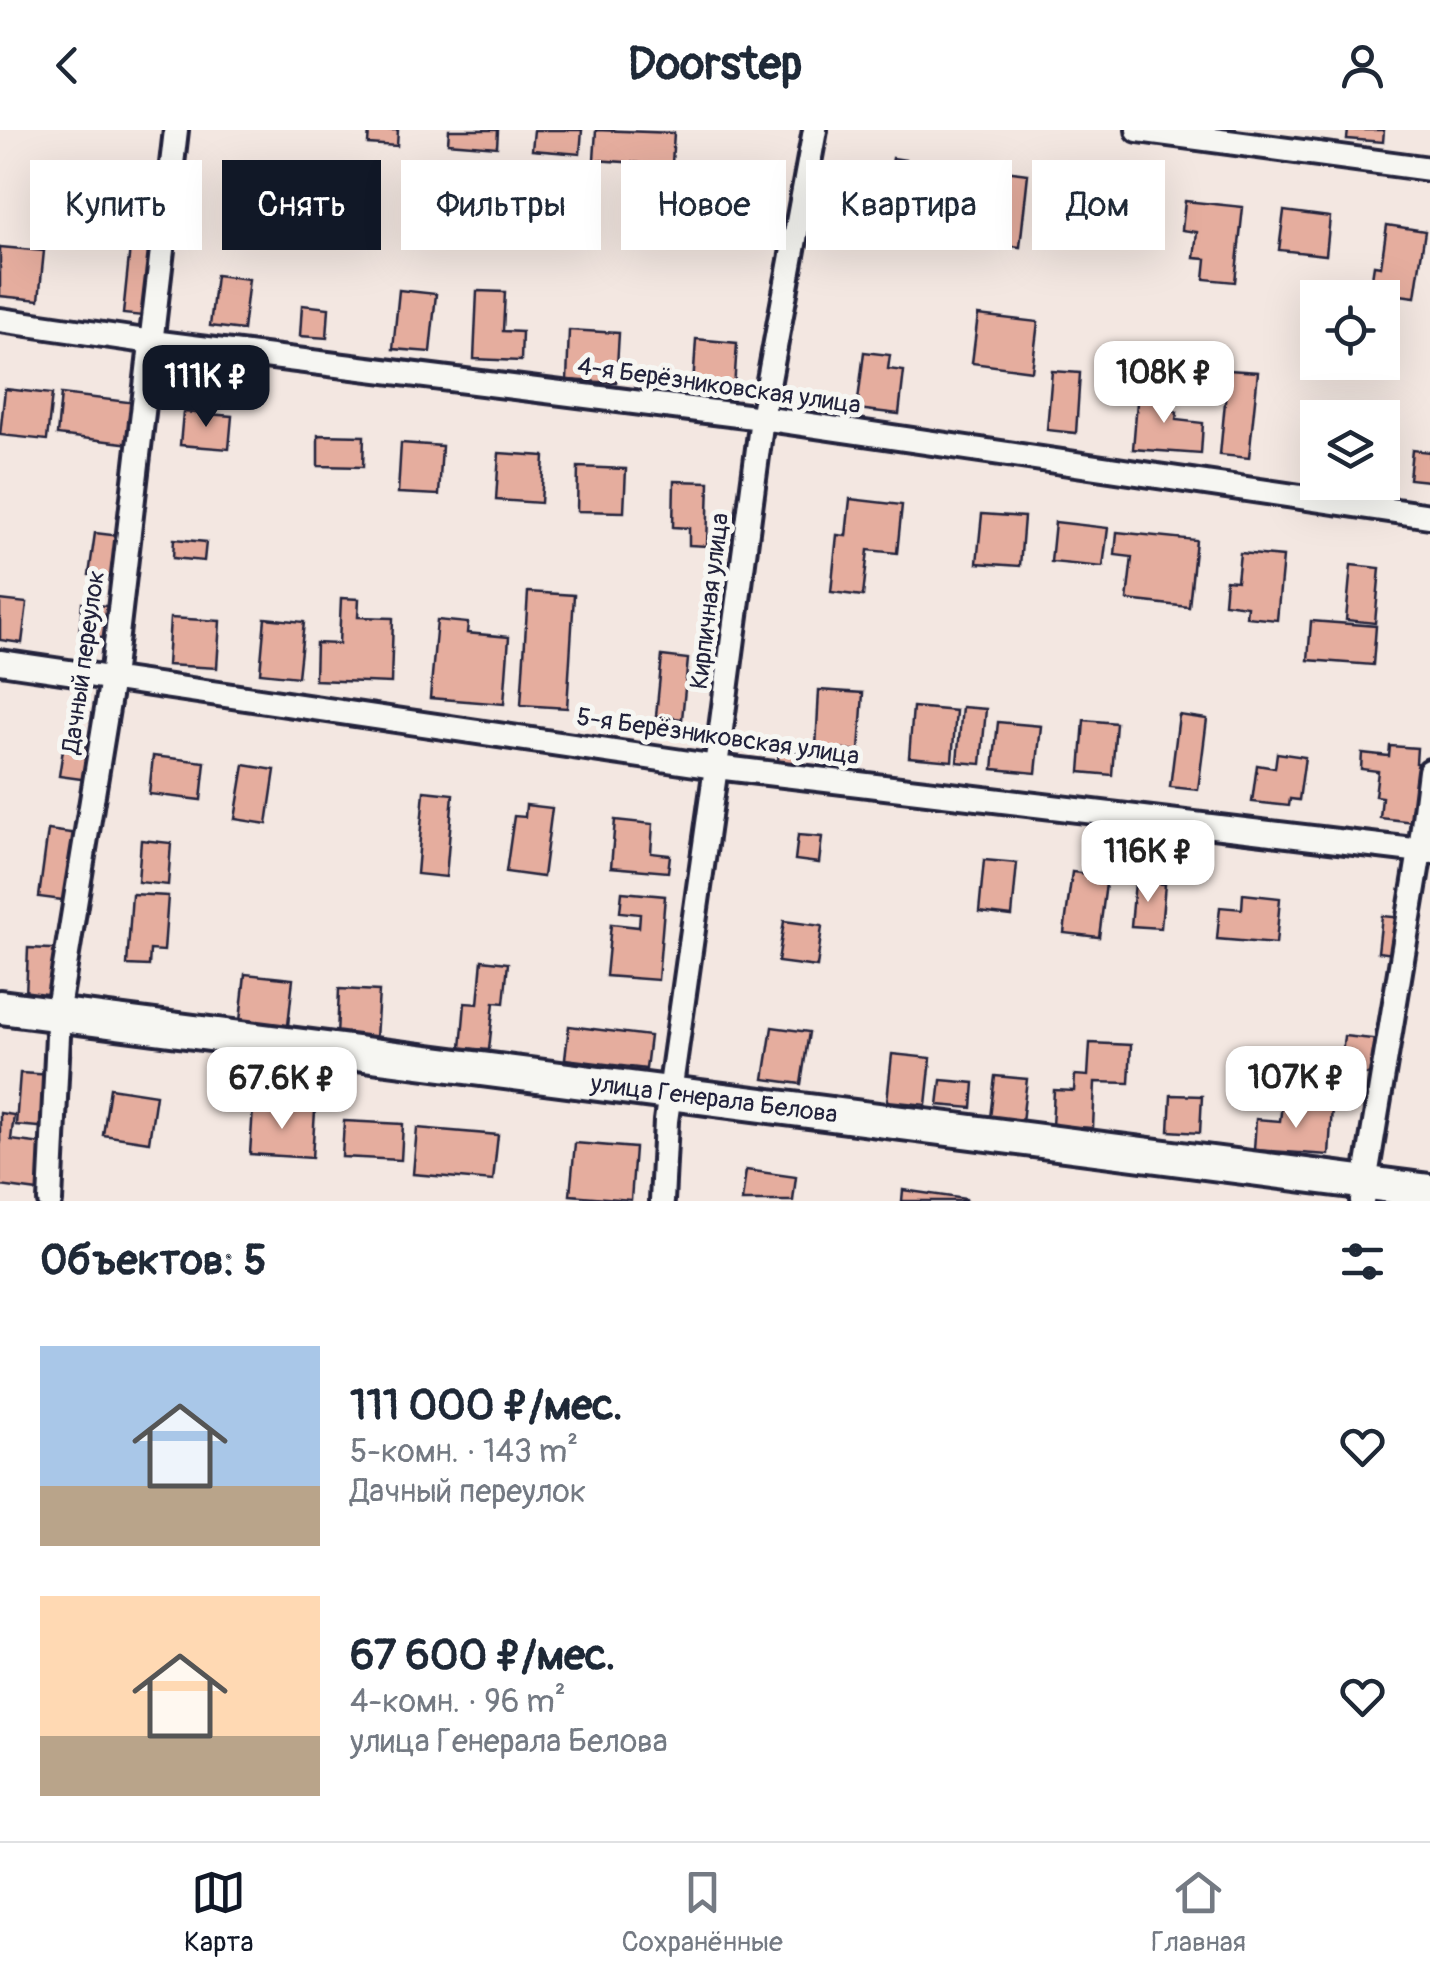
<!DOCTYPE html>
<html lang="ru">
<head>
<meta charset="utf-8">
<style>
  body { margin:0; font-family:Pangolin,sans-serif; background:#f2f2f3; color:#1f2937; height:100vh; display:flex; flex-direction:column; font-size:38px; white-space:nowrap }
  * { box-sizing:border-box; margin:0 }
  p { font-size:32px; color:#747a83 }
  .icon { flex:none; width:55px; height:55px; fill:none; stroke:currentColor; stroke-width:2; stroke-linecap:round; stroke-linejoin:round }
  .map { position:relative; height:1071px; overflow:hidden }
  .details { display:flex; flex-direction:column; background:#fff; flex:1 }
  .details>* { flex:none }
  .hud { position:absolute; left:30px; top:30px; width:1370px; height:90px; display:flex; gap:20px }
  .fabs { position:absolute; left:1300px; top:150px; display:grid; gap:20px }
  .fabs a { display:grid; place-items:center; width:100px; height:100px; border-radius:0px; background:#fff; box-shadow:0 10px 40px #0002; font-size:50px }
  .price { position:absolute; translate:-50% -85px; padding:0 22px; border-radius:20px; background:#fff; color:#222; font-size:32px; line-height:65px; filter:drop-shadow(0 2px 5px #0008) }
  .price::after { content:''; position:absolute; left:50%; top:60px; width:30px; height:22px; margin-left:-15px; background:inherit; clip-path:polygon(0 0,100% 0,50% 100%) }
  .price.on { background:#111827; color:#fff }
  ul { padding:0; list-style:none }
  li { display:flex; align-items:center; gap:30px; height:250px; padding:0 40px }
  li span { display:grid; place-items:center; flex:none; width:280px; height:200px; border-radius:0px; color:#555 }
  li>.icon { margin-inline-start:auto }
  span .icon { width:120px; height:120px; fill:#fffc; stroke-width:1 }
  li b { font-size:42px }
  h2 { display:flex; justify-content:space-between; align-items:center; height:120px; padding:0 40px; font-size:42px }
  .tag { padding:0 35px; border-radius:0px; background:#fff; box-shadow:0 10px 40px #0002; font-size:35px; line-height:90px }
  .tag.on { background:#111827; color:#fff }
  header { display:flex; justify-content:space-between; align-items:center; height:130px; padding:0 40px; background:#fff; font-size:45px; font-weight:800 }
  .dock { display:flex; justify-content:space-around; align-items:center; height:140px; border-top:2px solid #e0e1e3; background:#fff; font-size:28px; color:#747a83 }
  .dock a { display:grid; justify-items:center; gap:5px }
  .dock .on { color:#111827 }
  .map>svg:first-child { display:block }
  .building { fill:#e5ad9e; stroke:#22223b; stroke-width:2.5 }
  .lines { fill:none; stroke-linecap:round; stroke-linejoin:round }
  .minor-casing { stroke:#22223b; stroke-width:30 }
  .secondary-casing { stroke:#22223b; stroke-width:40 }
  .minor { stroke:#f6f6f2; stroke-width:22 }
  .secondary { stroke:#f6f6f2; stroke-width:32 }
  .labels { text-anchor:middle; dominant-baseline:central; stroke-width:10; stroke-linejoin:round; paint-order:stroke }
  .street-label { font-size:25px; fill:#22223b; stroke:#f6f6f2 }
</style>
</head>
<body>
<header><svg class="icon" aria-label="back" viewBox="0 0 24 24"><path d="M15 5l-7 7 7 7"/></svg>Doorstep<svg class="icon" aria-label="person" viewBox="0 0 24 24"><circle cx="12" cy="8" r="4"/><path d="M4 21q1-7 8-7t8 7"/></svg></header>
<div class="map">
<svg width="1430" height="1071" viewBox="0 0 1430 1071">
  <rect width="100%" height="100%" fill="#f3e7e1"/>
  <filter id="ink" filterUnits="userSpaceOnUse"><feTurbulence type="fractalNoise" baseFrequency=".01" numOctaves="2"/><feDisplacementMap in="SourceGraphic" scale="20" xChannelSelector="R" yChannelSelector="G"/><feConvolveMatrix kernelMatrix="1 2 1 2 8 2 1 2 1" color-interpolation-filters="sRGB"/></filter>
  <g filter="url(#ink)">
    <!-- building -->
    <path class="building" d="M369,0h29l-1,16 -29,-2z
      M449,0h49l-1,17 -49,-4z
      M534,0h48l-2,24 -48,-4z
      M596,0l78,3 -4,60 -33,-2 2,-28 -45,-3z
      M1348,0h36l-1,12 -36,-3z
      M893,28l32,5 -5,37 -33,-5z
      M988,39l40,5 -8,73 -40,-5z
      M730,51h31l-1,35h-30z
      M1111,56l42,4 -5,48 -42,-5z
      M1185,71l58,6 -8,75 -31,-3 2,-20 -12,-1 3,-26 -15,-2z
      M1284,81l46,6 -4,38 -47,-5z
      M133,88l29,3 -10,96 -29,-3z
      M1387,95l38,6 -10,66 -45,-6 4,-26 7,1z
      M0,117l44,4 -5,49 -39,-4z
      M216,145l33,4 -6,51 -33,-4z
      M399,160l37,4 -6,58 -37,-3z
      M477,161l28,1 -2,39 19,1 -1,29 -47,-2z
      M302,175l27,3 -2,30 -27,-2z
      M978,185l60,7 -6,49 -60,-8z
      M569,200l50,3 -3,50 -49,-3z
      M696,209l41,4 -3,46 -41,-3z
      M864,222l26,3 -2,14 16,2 -5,43 -42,-5z
      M1228,240l30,2 -9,86 -29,-3z
      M1052,241l28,2 -4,60 -29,-3z
      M5,259l47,5 -5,46 -47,-5z
      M1138,260l34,3 -2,18 7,1 -1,8 27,3 -2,31 -68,-5z
      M61,264l84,10 -5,41 -83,-10z
      M183,282l49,4 -3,33 -49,-4z
      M1312,292h6v48l-12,-1z
      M318,305l46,1 -1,31 -45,-1z
      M401,313l41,3 -3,49 -41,-2z
      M1412,320l18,2 -1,29 -20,-2z
      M499,323l45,3 -3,47 -45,-3z
      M578,337l48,2 -2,43 -47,-1z
      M674,351l35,1 -2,64 -18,-1v-17l-16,-1z
      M850,369l52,6 -5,48 -29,-3 -5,46 -32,-4 6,-57 9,1z
      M982,384l42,3 -4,49 -43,-3z
      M1055,392l53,6 -5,39 -52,-5z
      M1117,402l79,8 -7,67 -62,-7 5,-43 -17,-2z
      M95,403l34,4 -5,42 -35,-4z
      M174,409l32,3 -2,19 -31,-3z
      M1240,423l43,4 -6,63 -31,-3 1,-11 -23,-3 2,-23 11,1z
      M1351,435l29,3 -5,55 -29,-3z
      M528,462l46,3 -7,113 -46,-3z
      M341,468l18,1 -1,18 35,1 -2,65 -76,-3 1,-37 23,1z
      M0,470l27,3 -5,40 -22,-3z
      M82,473l39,5 -4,32 -38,-5z
      M170,488l50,3 -3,47 -50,-3z
      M265,488l39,4 -6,55 -38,-4z
      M437,490l31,3 -1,10 42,4 -5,67 -74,-6z
      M1311,491l65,5 -3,39 -65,-5z
      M662,526l26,3 -6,60 -26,-3z
      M819,560l44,3 -4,58 -43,-3z
      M913,577l43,4 -4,50 -43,-4z
      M962,577l24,2 -5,55 -24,-2z
      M1179,585l28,4 -9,71 -28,-3z
      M1084,590l32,3 -4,52 -32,-3z
      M998,592l43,4 -5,47 -43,-4z
      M64,613l37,6 -5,32 -37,-5z
      M1390,616l27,2 -1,15 14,2v59l-50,-6 2,-21 -7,-1 3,-25 -17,-2 1,-16 27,3z
      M779,620l20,1 -2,20h-20z
      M1277,623l28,4 -6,43 -9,-1 -1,7 -37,-4 5,-37 18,3z
      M153,626l52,6 -4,38 -52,-6z
      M244,635l31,5 -8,54 -32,-5z
      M424,661l29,3 -7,83 -29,-3z
      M526,675l26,3 -9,69 -37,-5 8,-56 11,1z
      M615,690l38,4 -2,29 19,2 -2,17 -57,-5z
      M48,700l38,5 -8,67 -39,-5z
      M798,705l24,2 -3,26 -24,-3z
      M141,710l30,3 -3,42 -30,-3z
      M984,730l33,3 -5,53 -33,-4z
      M1072,742l35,4 -8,61 -35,-4z
      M1135,752l30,2 -4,44 -30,-2z
      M622,762l43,4 -7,84 -52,-4 5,-52 28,3 1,-13 -20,-2z
      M132,764l36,2 -4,55 -14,-1 -1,16 -22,-1z
      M1243,764l37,4 -4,46 -59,-5 3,-32 22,2z
      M1382,786l32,3 -4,37 -32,-4z
      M784,791l38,5 -5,41 -39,-5z
      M28,818l44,2 -3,47 -43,-1z
      M482,830l26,3 -4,40 -10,-1 -5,48 -28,-2 4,-45 13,1z
      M245,844l48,5 -5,47 -48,-5z
      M339,859l40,2 -3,48 -39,-2z
      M569,896l81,10 -4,33 -81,-10z
      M772,897l37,5 -8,52 -37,-5z
      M1344,906l48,5 -3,36 -49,-5z
      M1090,913l41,2 -2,38 -34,-1 -2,46 -41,-2 2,-36 20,1 1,-16 13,1z
      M892,924l39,4 -5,47 -39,-4z
      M20,943l33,2 -4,53 -33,-3z
      M995,946l32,3 -5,43 -32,-4z
      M941,950l33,3 -2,25 -34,-3z
      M110,958l46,7 -7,47 -46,-7z
      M1171,965l31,1 -2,37 -31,-2z
      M1282,974l50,3 -3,48 -75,-5 2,-31 24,2z
      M253,977l62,4 -3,47 -62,-4z
      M0,983l14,2 -3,25 32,4 -5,47 -38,-5z
      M344,991l59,3 -2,36 -59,-3z
      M417,998l81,7 -5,46 -80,-7z
      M575,1013l60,5 -4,52 -61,-5z
      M746,1040l50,7 -3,24h-51z
      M903,1060l63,9v2h-64z"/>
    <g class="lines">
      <!-- minor casing -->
      <g class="minor-casing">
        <path id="minor" d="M1138,0l292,39
          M0,190l152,22 610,76 668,98
          M0,532l716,105 714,85
          M50,1071l8,-165 -1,-21 55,-337 64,-548
          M662,1071l4,-80 50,-354 46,-349 53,-288
          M1362,1071l58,-350 10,-80"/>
      </g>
      <!-- secondary casing -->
      <g class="secondary-casing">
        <g id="secondary">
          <path id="s1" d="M0,877l1430,184"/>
        </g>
      </g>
      <!-- minor -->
      <use href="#minor" class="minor"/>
      <!-- secondary -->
      <use href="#secondary" class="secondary"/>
    </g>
  </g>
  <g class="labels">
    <!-- street labels -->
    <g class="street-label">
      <text transform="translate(719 256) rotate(8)">4-я Берёзниковская улица</text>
      <text transform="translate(710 471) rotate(-83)">Кирпичная улица</text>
      <text transform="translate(84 532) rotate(-82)">Дачный переулок</text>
      <text transform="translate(718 607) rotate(8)">5-я Берёзниковская улица</text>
      <text stroke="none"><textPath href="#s1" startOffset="720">улица Генерала Белова</textPath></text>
    </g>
  </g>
</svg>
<div class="fabs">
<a><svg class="icon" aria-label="locate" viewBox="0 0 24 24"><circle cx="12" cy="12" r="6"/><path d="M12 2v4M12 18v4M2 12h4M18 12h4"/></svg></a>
<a><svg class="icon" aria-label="layers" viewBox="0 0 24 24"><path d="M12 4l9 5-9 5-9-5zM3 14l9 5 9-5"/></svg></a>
</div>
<b class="price" style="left:1164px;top:296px">108K ₽</b>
<b class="price on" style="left:206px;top:300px">111K ₽</b>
<b class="price" style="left:1148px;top:775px">116K ₽</b>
<b class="price" style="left:1296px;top:1001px">107K ₽</b>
<b class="price" style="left:282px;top:1002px">67.6K ₽</b>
<div class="hud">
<a class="tag">Купить</a>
<a class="tag on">Снять</a>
<a class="tag">Фильтры</a>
<a class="tag">Новое</a>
<a class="tag">Квартира</a>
<a class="tag">Дом</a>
</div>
</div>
<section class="details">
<h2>Объектов: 5<svg class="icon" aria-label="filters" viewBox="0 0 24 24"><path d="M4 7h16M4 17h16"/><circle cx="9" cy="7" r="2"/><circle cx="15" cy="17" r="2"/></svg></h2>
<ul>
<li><span style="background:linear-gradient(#a9c7e8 70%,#b9a48a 0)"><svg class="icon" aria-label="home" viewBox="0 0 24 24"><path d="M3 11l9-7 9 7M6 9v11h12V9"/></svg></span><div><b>111 000 ₽/мес.</b><p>5-комн. · 143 m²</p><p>Дачный переулок</p></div><svg class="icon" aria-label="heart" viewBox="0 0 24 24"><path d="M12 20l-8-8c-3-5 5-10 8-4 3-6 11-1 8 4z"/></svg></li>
<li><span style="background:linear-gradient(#ffd9b3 70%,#b9a48a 0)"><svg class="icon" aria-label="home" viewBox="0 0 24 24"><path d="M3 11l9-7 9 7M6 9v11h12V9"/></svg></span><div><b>67 600 ₽/мес.</b><p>4-комн. · 96 m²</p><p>улица Генерала Белова</p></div><svg class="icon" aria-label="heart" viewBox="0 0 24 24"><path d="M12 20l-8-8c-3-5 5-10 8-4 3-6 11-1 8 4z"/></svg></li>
</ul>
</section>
<nav class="dock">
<a class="on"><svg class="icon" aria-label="map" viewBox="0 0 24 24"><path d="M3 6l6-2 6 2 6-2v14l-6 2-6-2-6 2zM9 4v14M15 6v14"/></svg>Карта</a>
<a><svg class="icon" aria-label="saved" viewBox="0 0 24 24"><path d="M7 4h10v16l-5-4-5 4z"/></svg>Сохранённые</a>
<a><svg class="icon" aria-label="home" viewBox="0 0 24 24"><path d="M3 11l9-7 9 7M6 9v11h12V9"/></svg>Главная</a>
</nav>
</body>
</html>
